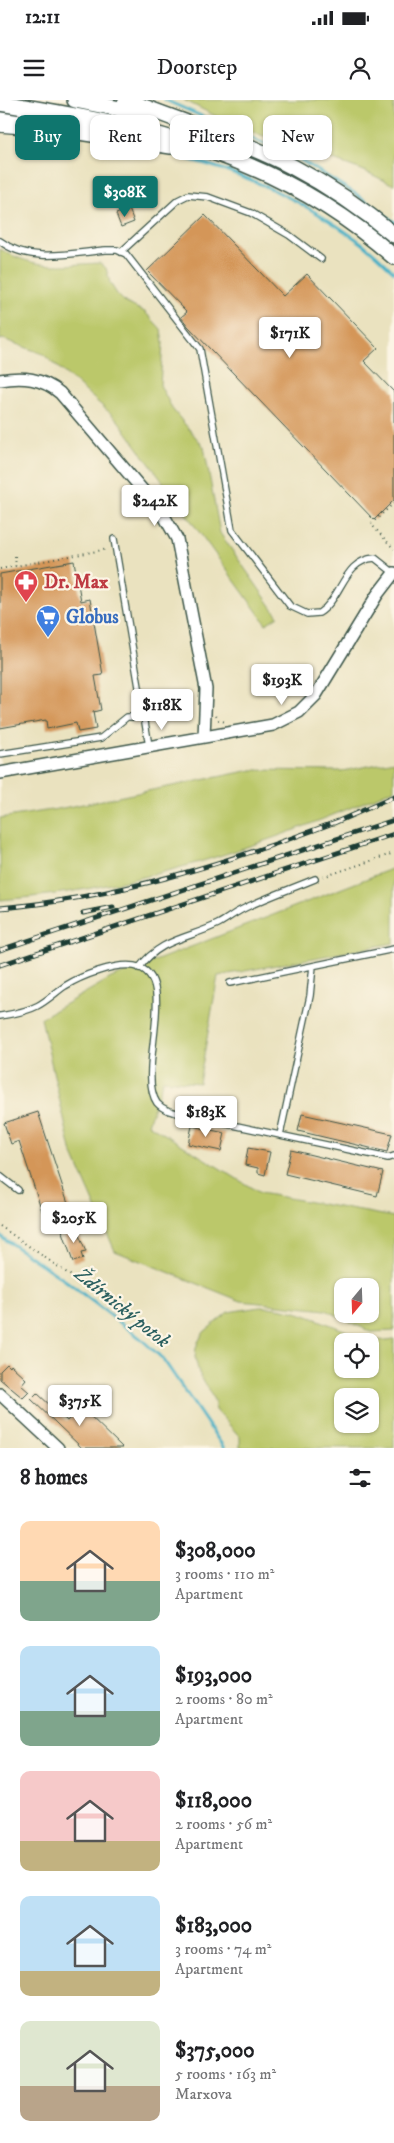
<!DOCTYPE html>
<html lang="en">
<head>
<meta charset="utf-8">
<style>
  body { margin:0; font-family:"IM FELL DW Pica",serif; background:#f6f6f6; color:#202124; height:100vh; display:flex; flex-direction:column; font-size:19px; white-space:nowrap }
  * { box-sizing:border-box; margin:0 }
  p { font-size:16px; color:#757577 }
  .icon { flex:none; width:28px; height:28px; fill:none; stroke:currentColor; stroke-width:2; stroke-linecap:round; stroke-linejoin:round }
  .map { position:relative; height:1348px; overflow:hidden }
  .details { display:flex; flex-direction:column; background:#fff; flex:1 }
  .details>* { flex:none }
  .guide { position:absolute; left:15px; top:15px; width:365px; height:45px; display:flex; gap:10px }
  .needle { width:32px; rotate:199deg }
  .controls { position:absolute; left:334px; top:1178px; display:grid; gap:10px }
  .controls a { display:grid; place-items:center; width:45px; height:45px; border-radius:10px; background:#fff; box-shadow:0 1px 4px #0004; font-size:25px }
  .price { position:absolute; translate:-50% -42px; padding:0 11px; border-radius:5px; background:#fff; color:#222; font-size:16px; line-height:32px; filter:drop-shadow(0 1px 2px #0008) }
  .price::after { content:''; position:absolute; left:50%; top:30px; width:15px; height:11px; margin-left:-8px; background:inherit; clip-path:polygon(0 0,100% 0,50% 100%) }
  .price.on { background:#0f766e; color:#fff }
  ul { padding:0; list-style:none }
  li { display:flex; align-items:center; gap:15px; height:125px; padding:0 20px }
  li span { display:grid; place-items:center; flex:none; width:140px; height:100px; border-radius:10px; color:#555 }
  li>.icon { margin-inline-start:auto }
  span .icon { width:60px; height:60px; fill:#fffc; stroke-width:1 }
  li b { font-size:21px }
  h2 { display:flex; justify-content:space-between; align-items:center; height:60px; padding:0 20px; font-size:21px }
  .pill { padding:0 18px; border-radius:10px; background:#fff; box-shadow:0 1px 4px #0004; font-size:18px; line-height:45px }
  .pill.on { background:#0f766e; color:#fff }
  .status { display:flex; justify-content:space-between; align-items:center; height:35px; padding:0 25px; background:#fff; direction:ltr }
  .status svg { height:14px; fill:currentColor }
  header { display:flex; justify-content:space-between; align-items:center; height:65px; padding:0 20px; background:#fff; font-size:22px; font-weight:600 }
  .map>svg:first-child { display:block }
  .green { fill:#bbc86a; stroke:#6d824f; fill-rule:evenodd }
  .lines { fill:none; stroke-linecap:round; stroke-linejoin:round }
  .stream { stroke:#47b0c6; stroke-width:3 }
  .building { fill:#d49659 }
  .lane-casing { stroke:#3d5649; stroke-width:8 }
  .street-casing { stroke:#3d5649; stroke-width:14 }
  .secondary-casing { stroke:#3d5649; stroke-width:18 }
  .path { stroke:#3d5649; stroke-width:2; stroke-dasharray:1 4; stroke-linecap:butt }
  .lane { stroke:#fff; stroke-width:5.5 }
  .street { stroke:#fff; stroke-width:11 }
  .secondary { stroke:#fff; stroke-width:15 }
  .rail-casing { stroke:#1f3d34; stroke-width:5 }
  .rail { stroke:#fcf5e5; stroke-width:3; stroke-dasharray:9; stroke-linecap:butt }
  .labels { text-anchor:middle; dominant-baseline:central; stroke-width:4.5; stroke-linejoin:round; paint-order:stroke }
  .health-label { font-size:19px; font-weight:bold; fill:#be3a42; stroke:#fcf5e5; text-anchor:start }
  .shop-label { font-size:19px; font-weight:bold; fill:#366cbe; stroke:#fcf5e5; text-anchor:start }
  .water-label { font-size:20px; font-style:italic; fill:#2b6060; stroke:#fcf5e5 }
</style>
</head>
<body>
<div class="status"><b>12:11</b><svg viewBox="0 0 49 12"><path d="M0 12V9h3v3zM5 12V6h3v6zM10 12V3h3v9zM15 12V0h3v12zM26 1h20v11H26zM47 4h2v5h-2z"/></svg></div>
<header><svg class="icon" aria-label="menu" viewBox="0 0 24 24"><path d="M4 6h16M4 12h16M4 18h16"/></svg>Doorstep<svg class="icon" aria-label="person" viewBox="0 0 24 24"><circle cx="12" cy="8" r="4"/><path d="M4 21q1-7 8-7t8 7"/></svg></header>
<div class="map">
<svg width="394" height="1348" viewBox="0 0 394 1348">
  <rect width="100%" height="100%" fill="#fcf5e5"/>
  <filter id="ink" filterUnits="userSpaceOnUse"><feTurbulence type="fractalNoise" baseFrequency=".02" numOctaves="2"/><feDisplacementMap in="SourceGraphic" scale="10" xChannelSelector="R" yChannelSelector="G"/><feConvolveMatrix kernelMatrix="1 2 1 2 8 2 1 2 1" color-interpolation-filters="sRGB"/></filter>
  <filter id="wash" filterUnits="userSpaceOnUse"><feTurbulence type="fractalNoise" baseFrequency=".0096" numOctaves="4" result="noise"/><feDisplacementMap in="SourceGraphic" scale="20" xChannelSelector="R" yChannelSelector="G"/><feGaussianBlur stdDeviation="1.12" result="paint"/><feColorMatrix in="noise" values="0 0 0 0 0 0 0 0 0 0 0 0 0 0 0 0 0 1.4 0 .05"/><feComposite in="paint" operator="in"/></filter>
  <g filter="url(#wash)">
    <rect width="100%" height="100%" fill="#eae2bf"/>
    <!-- green -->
    <path class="green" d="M184,0h210v85l-32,-15 -127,-44z
      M0,149c36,21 61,16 100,14l6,5 4,15 7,11 9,9 19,9 16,17 2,14 -3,42 13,25 31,37 16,86 58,83 -12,8 -149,-205 -74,-65 -40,-15 -3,1z
      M394,661v28c-123,55 -259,101 -394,111v-82l58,-9 194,-39 91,1z
      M394,768v75l-176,33 -19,107 -36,-3 -15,44 112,69 134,24v114l-23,1 -45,-22 -85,-9 -126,-50 -44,-101 -30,-132 70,-40zM342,1186h28v28h-28z
      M260,1207c23,-1 49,9 71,18 26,9 34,19 63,14v109h-154v-11l-24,-27 -2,-10 -15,-27 -4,-16 1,-9 2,-6 6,-10 24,-20zM342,1241h28v28h-28zM342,1296h28v28h-28z"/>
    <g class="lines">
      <!-- stream -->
      <path class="stream" d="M165,0l134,59 57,35 38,28
        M187,59c59,14 120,44 169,80 14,9 26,22 38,33
        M0,1136l66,45 74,57 23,21 61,89"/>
    </g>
    <g id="blocks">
      <!-- building -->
      <path class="building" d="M129,109l5,13 -13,5 -5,-13z
        M205,115l78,81 24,-22 71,74 -14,13 30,31v108l-20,20 -186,-194 -7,-9 6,-5 -40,-41z
        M74,461l7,40 9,-2 13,76 -8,1 6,34 -8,2 3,17 -18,3 -2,-9 -29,6 -1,-9 -46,8v-154z
        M38,1012l33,100 -26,8 -26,-79 -8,3 -7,-21z
        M302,1014l90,20 -5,18 -89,-21z
        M192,1026l33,7 -4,18 -33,-7z
        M248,1048l22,4 -5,23 -7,-2v-5l-13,-3z
        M291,1050l92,22 -6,24 -92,-22z
        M75,1126l11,26 -5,1 2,6 -10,3 -11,-32z
        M7,1264l3,3 1,-2 15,14 -5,6 8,7 -6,6 -23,-19v-8z
        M37,1293l30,28 14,-14 42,41h-41l-51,-49z"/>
    </g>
  </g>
  <g filter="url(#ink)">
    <use href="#blocks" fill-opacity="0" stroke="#3d5649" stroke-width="1"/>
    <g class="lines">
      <!-- lane casing -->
      <g class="lane-casing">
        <path id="lane" d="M0,29l25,2
          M0,141c30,23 71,12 106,9h11l9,4 74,95 32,181 58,76 17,8 12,-1c24,-16 24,-53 56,-55l19,15
          M121,152l57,-52 10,-5 20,2 43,16 38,22 32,24
          M114,439l35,207
          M0,654l101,-16 26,-21h17
          M139,868c22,-30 49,-29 79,-44 8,-4 15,-10 23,-14 23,-12 50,-21 74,-31
          M230,883l164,-34
          M0,916c12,-2 26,-4 37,-10 10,-5 19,-14 28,-20 16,-10 49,-23 69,-20 48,8 1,105 23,137 6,7 15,9 24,11l207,44 6,-2
          M280,1035l30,-139 3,-30
          M0,1076l18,14"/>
      </g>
      <!-- street casing -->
      <g class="street-casing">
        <path id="street" d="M0,280c23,-4 42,-2 60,13l103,121 14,25 29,150 -2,48
          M0,673l273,-48 26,-13 17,-17 61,-100 17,-22
          M0,1294l58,54"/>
      </g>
      <!-- secondary casing -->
      <g class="secondary-casing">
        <path id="secondary" d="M75,0l65,13
          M126,0c55,22 114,40 167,67 36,19 70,42 101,68
          M0,3c148,24 278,51 394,154
          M0,20l171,26"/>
      </g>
      <!-- path -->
      <path class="path" d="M394,403l-23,21 23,25
        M15,456l1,10
        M0,469l108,-20
        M216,615l3,5 6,2
        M323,777l71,-24
        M0,1126l97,68"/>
      <!-- lane -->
      <use href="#lane" class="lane"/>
      <!-- street -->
      <use href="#street" class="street"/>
      <!-- secondary -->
      <use href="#secondary" class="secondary"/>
      <!-- rail casing -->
      <g class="rail-casing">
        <path id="rail" d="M334,723l60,-26
          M0,808c118,-10 230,-46 341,-88
          M83,813l30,-6
          M0,850l394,-130
          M0,865l394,-131"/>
      </g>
      <!-- rail -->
      <use href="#rail" class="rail"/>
    </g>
  </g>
  <!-- icons -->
  <defs>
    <g id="pharmacy-pin" transform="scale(1.25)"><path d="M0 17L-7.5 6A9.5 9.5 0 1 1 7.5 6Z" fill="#e0444e" stroke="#fcf5e5"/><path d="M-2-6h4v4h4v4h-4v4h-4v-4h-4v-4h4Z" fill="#fff"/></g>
    <g id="supermarket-pin" transform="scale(1.25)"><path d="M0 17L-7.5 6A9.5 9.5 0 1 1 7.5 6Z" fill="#3f7fe0" stroke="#fcf5e5"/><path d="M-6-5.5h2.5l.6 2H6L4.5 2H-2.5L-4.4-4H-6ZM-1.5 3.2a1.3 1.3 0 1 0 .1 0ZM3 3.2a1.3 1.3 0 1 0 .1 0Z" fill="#fff"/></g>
  </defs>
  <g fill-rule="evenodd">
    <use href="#pharmacy-pin" x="26" y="482"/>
    <use href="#supermarket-pin" x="48" y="517"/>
  </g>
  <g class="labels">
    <!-- health labels -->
    <g class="health-label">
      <text x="44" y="482">Dr. Max</text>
    </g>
    <!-- shop labels -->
    <g class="shop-label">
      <text x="66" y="517">Globus</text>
    </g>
    <!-- water labels -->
    <g class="water-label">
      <text transform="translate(122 1208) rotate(39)">Ždírnický potok</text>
    </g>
  </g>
</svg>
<div class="controls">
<a><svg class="needle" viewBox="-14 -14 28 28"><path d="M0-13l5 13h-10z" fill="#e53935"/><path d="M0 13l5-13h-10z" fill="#757577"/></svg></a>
<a><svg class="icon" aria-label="locate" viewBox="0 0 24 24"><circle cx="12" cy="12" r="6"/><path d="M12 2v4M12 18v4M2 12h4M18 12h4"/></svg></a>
<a><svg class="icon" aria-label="layers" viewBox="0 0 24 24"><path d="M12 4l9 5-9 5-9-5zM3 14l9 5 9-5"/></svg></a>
</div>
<b class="price on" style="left:125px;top:118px">$308K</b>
<b class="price" style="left:290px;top:259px">$171K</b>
<b class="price" style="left:155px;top:427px">$242K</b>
<b class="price" style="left:282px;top:606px">$193K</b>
<b class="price" style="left:162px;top:631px">$118K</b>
<b class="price" style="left:206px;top:1038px">$183K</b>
<b class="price" style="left:74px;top:1144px">$205K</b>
<b class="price" style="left:80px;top:1327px">$375K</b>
<div class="guide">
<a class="pill on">Buy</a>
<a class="pill">Rent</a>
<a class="pill">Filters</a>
<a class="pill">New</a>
</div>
</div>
<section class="details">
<h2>8 homes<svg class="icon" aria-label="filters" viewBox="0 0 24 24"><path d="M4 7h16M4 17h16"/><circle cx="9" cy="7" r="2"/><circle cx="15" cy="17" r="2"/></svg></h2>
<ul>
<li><span style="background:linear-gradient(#ffd9b3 60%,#7fa58c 0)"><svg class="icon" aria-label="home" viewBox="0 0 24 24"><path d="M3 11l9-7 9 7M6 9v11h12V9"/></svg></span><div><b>$308,000</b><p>3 rooms · 110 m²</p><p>Apartment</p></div></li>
<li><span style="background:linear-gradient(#bfe0f5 65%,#7fa58c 0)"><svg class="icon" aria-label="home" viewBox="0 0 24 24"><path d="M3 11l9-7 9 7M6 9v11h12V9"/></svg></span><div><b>$193,000</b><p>2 rooms · 80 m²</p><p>Apartment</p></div></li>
<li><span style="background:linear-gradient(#f6c9c9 70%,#c2b280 0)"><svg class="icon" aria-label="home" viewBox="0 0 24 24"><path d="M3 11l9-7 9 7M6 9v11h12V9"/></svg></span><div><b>$118,000</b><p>2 rooms · 56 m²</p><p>Apartment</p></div></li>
<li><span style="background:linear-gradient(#bfe0f5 75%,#c2b280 0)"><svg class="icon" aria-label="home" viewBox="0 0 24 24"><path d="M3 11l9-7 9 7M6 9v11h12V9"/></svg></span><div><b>$183,000</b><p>3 rooms · 74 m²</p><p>Apartment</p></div></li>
<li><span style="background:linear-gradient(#dfe7d0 65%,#b9a48a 0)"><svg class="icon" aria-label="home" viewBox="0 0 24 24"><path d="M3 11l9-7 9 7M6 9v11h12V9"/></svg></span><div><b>$375,000</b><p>5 rooms · 163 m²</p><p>Marxova</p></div></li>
</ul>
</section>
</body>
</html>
